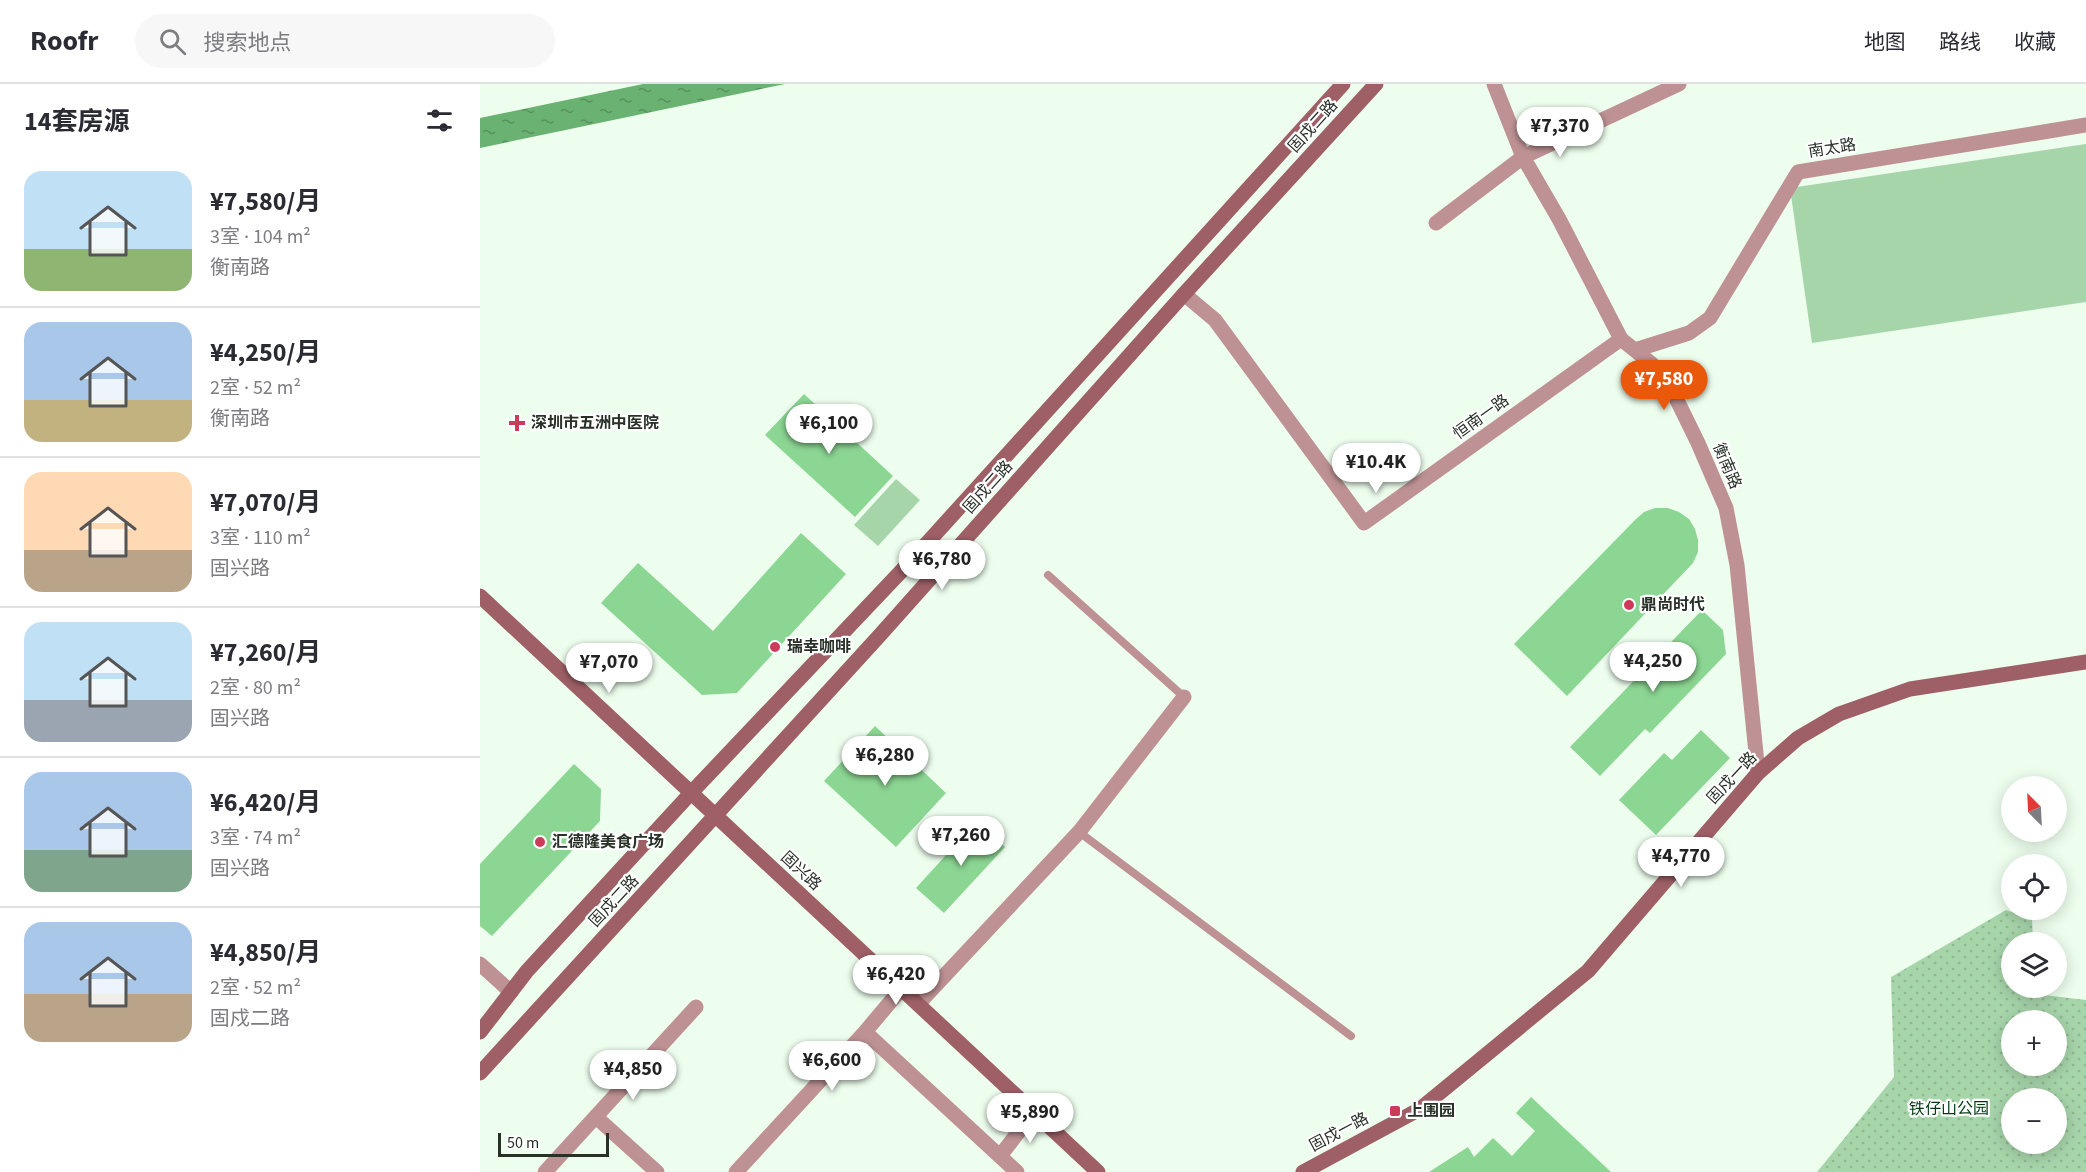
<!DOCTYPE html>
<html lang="zh">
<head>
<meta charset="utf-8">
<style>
  body { margin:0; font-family:"Source Sans 3","Noto Sans SC",sans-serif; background:#f7f7f7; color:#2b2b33; height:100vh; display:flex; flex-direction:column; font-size:22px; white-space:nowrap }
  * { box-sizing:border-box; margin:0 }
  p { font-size:20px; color:#7c7c81 }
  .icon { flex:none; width:33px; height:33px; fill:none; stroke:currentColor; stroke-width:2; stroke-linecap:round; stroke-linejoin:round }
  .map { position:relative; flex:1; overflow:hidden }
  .drawer { display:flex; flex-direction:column; background:#fff; width:480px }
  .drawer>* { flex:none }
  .needle { width:39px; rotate:336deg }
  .buttons { position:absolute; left:1521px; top:692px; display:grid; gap:12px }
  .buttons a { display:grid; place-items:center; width:66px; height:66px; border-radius:50%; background:#fff; box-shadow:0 3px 15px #0003; font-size:30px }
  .scale { position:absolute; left:18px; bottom:15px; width:111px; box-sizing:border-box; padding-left:6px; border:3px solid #273127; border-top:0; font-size:16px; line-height:21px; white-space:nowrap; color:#273127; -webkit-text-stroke:4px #fff; paint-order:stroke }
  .price { position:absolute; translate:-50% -51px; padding:0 14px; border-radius:21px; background:#fff; color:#222; font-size:20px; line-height:39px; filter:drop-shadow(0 2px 3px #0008) }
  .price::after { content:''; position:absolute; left:50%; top:36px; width:18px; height:14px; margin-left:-9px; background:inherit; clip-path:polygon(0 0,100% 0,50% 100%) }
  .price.on { background:#ea580c; color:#fff }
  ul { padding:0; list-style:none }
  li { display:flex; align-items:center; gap:18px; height:150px; padding:0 24px }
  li+li { border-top:2px solid #e1e1e2 }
  li span { display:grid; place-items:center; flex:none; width:168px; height:120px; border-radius:18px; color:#555 }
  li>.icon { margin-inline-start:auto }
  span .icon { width:72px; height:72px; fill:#fffc; stroke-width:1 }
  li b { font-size:26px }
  h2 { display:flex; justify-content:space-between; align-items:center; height:72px; padding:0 24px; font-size:26px }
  header { display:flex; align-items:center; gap:36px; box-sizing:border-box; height:84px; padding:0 30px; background:#fff; border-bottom:2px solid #e1e1e2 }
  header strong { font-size:28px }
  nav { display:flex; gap:33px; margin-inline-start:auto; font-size:21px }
  .search { width:420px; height:54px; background:#f7f7f7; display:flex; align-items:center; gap:15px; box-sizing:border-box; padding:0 21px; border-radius:33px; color:#7c7c81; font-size:22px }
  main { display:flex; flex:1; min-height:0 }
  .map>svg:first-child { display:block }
  .grass { fill:#a7d5aa }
  .park { fill:url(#park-dots); fill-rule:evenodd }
  .water { fill:url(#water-ripples) }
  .building { fill:#8cd693 }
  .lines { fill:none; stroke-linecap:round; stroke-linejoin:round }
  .lane { stroke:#be9295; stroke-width:8 }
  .street { stroke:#be9295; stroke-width:15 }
  .secondary { stroke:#9e6066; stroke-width:15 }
  .poi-dot { fill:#cc3c5a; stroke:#fff; stroke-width:2 }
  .labels { text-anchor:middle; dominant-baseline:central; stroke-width:4.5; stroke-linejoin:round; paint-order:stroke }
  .street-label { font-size:16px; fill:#273127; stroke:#fff }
  .poi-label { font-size:16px; font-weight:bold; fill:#273127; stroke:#fff; text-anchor:start }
  .park-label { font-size:16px; fill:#013a0f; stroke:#fff }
</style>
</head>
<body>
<header>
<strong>Roofr</strong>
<div class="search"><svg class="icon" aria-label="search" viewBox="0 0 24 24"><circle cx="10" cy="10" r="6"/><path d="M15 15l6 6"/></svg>搜索地点</div>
<nav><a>地图</a><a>路线</a><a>收藏</a></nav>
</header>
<main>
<section class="drawer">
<h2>14套房源<svg class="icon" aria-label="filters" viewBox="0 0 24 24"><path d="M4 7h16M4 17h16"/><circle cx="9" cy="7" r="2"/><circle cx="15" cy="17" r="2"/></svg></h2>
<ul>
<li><span style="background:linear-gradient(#bfe0f5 65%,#8fb573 0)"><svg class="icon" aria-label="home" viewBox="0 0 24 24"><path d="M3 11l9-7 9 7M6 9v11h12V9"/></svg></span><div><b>¥7,580/月</b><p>3室 · 104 m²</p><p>衡南路</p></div></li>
<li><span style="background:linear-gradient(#a9c7e8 65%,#c2b280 0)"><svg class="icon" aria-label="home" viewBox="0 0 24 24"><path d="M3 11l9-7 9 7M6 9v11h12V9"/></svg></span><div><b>¥4,250/月</b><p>2室 · 52 m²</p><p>衡南路</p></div></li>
<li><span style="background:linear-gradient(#ffd9b3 65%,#b9a48a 0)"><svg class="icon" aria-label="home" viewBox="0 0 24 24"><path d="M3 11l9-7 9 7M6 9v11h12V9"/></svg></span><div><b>¥7,070/月</b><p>3室 · 110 m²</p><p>固兴路</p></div></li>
<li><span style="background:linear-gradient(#bfe0f5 65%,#9aa5b1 0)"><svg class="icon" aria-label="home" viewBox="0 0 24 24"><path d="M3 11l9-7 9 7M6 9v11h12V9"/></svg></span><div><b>¥7,260/月</b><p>2室 · 80 m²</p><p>固兴路</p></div></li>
<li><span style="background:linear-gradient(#a9c7e8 65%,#7fa58c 0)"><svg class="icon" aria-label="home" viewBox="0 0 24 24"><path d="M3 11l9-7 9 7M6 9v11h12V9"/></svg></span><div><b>¥6,420/月</b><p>3室 · 74 m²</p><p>固兴路</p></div></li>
<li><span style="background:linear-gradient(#a9c7e8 60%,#b9a48a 0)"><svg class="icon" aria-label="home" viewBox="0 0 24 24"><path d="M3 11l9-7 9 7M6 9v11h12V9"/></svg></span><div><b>¥4,850/月</b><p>2室 · 52 m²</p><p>固戍二路</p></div></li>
</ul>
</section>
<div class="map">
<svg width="1606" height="1088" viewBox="0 0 1606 1088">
  <defs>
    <pattern id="park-dots" width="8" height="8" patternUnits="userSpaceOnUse" patternTransform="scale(1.5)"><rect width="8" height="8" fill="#a7d5aa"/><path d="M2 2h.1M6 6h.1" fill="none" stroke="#90b792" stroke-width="1.8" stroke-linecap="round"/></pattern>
    <pattern id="water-ripples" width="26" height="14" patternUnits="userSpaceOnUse" patternTransform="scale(1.5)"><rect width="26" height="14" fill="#69b271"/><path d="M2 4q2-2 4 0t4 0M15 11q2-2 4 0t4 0" fill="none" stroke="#56915d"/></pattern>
  </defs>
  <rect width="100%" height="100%" fill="#edfeee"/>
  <!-- grass -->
  <path class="grass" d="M1606,60v158l-274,41 -22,-155z
    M416,395l24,21 -42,46 -24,-21z"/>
  <!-- park -->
  <path class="park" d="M1526,826l26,9 1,23h-21v45h23l1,7 50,6v172h-269l77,-95 -3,-100zM1532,936h44v45h-44zM1532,1014h44v45h-44z"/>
  <!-- water -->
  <path class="water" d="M163,0h142l-305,64v-30z"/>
  <!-- building -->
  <path class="building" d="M324,310l89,82 -38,41 -90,-82z
    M1175,424h13l11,4 10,7 6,10 3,11v12l-5,11 -126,133 -53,-52 121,-124 9,-8z
    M321,449l45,41 -109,119 -35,2 -101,-92 37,-40 75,68z
    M1222,526l21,20 3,24 -76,79 -5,-4 -45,47 -30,-29z
    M395,642l71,67 -50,54 -72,-66z
    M1221,646l29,28 -74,77 -37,-35 45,-47 8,7z
    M94,680l27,25 -1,32 -108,115 -12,-10v-62z
    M497,737l28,26 -61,66 -28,-25z
    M1051,1013l80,75h-182l39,-25 6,10 19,-19 19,18 23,-25 -19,-18z"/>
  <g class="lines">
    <!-- lane -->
    <path class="lane" d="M568,491l136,122
      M599,748l272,204"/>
    <!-- street -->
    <path class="street" d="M1014,0l29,73 36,62 62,120 31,25 21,28 25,51 28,65 11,57 21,208
      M956,139l87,-66 156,-73
      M704,210l31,26 149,203 257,-184
      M1155,266l54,-17 21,-15 88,-146 288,-47
      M0,880l31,28
      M438,920l161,-172 105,-135
      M385,948l152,140
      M116,1033l61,55
      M520,1072l34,-44
      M65,1088l151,-165
      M256,1088l129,-140 37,-44"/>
    <!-- secondary -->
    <path class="secondary" d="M0,512l618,576
      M0,948l47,-61 163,-177 219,-231 434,-479
      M0,989l400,-438 304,-341 192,-210
      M823,1088l117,-63 168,-138 170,-198 40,-35 41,-24 71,-25 176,-27"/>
  </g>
  <!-- markers -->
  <g class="poi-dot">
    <path d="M34 330h6v6h6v6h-6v6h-6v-6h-6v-6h6z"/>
    <circle cx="1149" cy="521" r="6"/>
    <circle cx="295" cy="563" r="6"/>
    <circle cx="60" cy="758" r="6"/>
    <rect x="909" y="1021" width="12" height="12" rx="3"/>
  </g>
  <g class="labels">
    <!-- street labels -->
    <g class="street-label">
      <text transform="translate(833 42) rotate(-48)">固戍二路</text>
      <text transform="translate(1352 64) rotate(-9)">南太路</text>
      <text transform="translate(1001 333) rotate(-36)">恒南一路</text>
      <text transform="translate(1247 382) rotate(67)">衡南路</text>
      <text transform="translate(508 403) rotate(-48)">固戍二路</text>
      <text transform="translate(1252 694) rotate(-47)">固戍一路</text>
      <text transform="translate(321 787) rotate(43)">固兴路</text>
      <text transform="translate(134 817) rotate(-47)">固戍二路</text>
      <text transform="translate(859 1048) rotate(-28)">固戍一路</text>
    </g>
    <!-- poi labels -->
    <g class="poi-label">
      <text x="51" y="339">深圳市五洲中医院</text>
      <text x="1161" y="521">鼎尚时代</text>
      <text x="307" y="563">瑞幸咖啡</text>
      <text x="72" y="758">汇德隆美食广场</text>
      <text x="927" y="1027">上围园</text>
    </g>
    <!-- park labels -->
    <g class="park-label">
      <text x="1469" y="1025">铁仔山公园</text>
    </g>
  </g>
</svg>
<div class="buttons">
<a><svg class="needle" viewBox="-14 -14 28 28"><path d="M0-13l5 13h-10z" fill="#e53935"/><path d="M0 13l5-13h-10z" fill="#7c7c81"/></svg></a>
<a><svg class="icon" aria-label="locate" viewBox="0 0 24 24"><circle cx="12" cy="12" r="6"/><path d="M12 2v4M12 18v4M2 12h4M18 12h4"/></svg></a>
<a><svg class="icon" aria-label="layers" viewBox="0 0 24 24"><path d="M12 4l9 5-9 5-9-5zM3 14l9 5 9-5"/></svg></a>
<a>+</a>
<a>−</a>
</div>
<div class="scale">50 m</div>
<b class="price" style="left:1080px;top:74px">¥7,370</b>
<b class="price on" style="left:1184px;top:327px">¥7,580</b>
<b class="price" style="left:349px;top:371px">¥6,100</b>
<b class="price" style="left:896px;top:410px">¥10.4K</b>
<b class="price" style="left:462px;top:507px">¥6,780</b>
<b class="price" style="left:1173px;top:609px">¥4,250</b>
<b class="price" style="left:129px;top:610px">¥7,070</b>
<b class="price" style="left:405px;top:703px">¥6,280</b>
<b class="price" style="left:481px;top:783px">¥7,260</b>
<b class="price" style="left:1201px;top:804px">¥4,770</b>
<b class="price" style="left:416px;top:922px">¥6,420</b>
<b class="price" style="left:352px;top:1008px">¥6,600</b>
<b class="price" style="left:153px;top:1017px">¥4,850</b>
<b class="price" style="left:550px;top:1060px">¥5,890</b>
</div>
</main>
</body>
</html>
